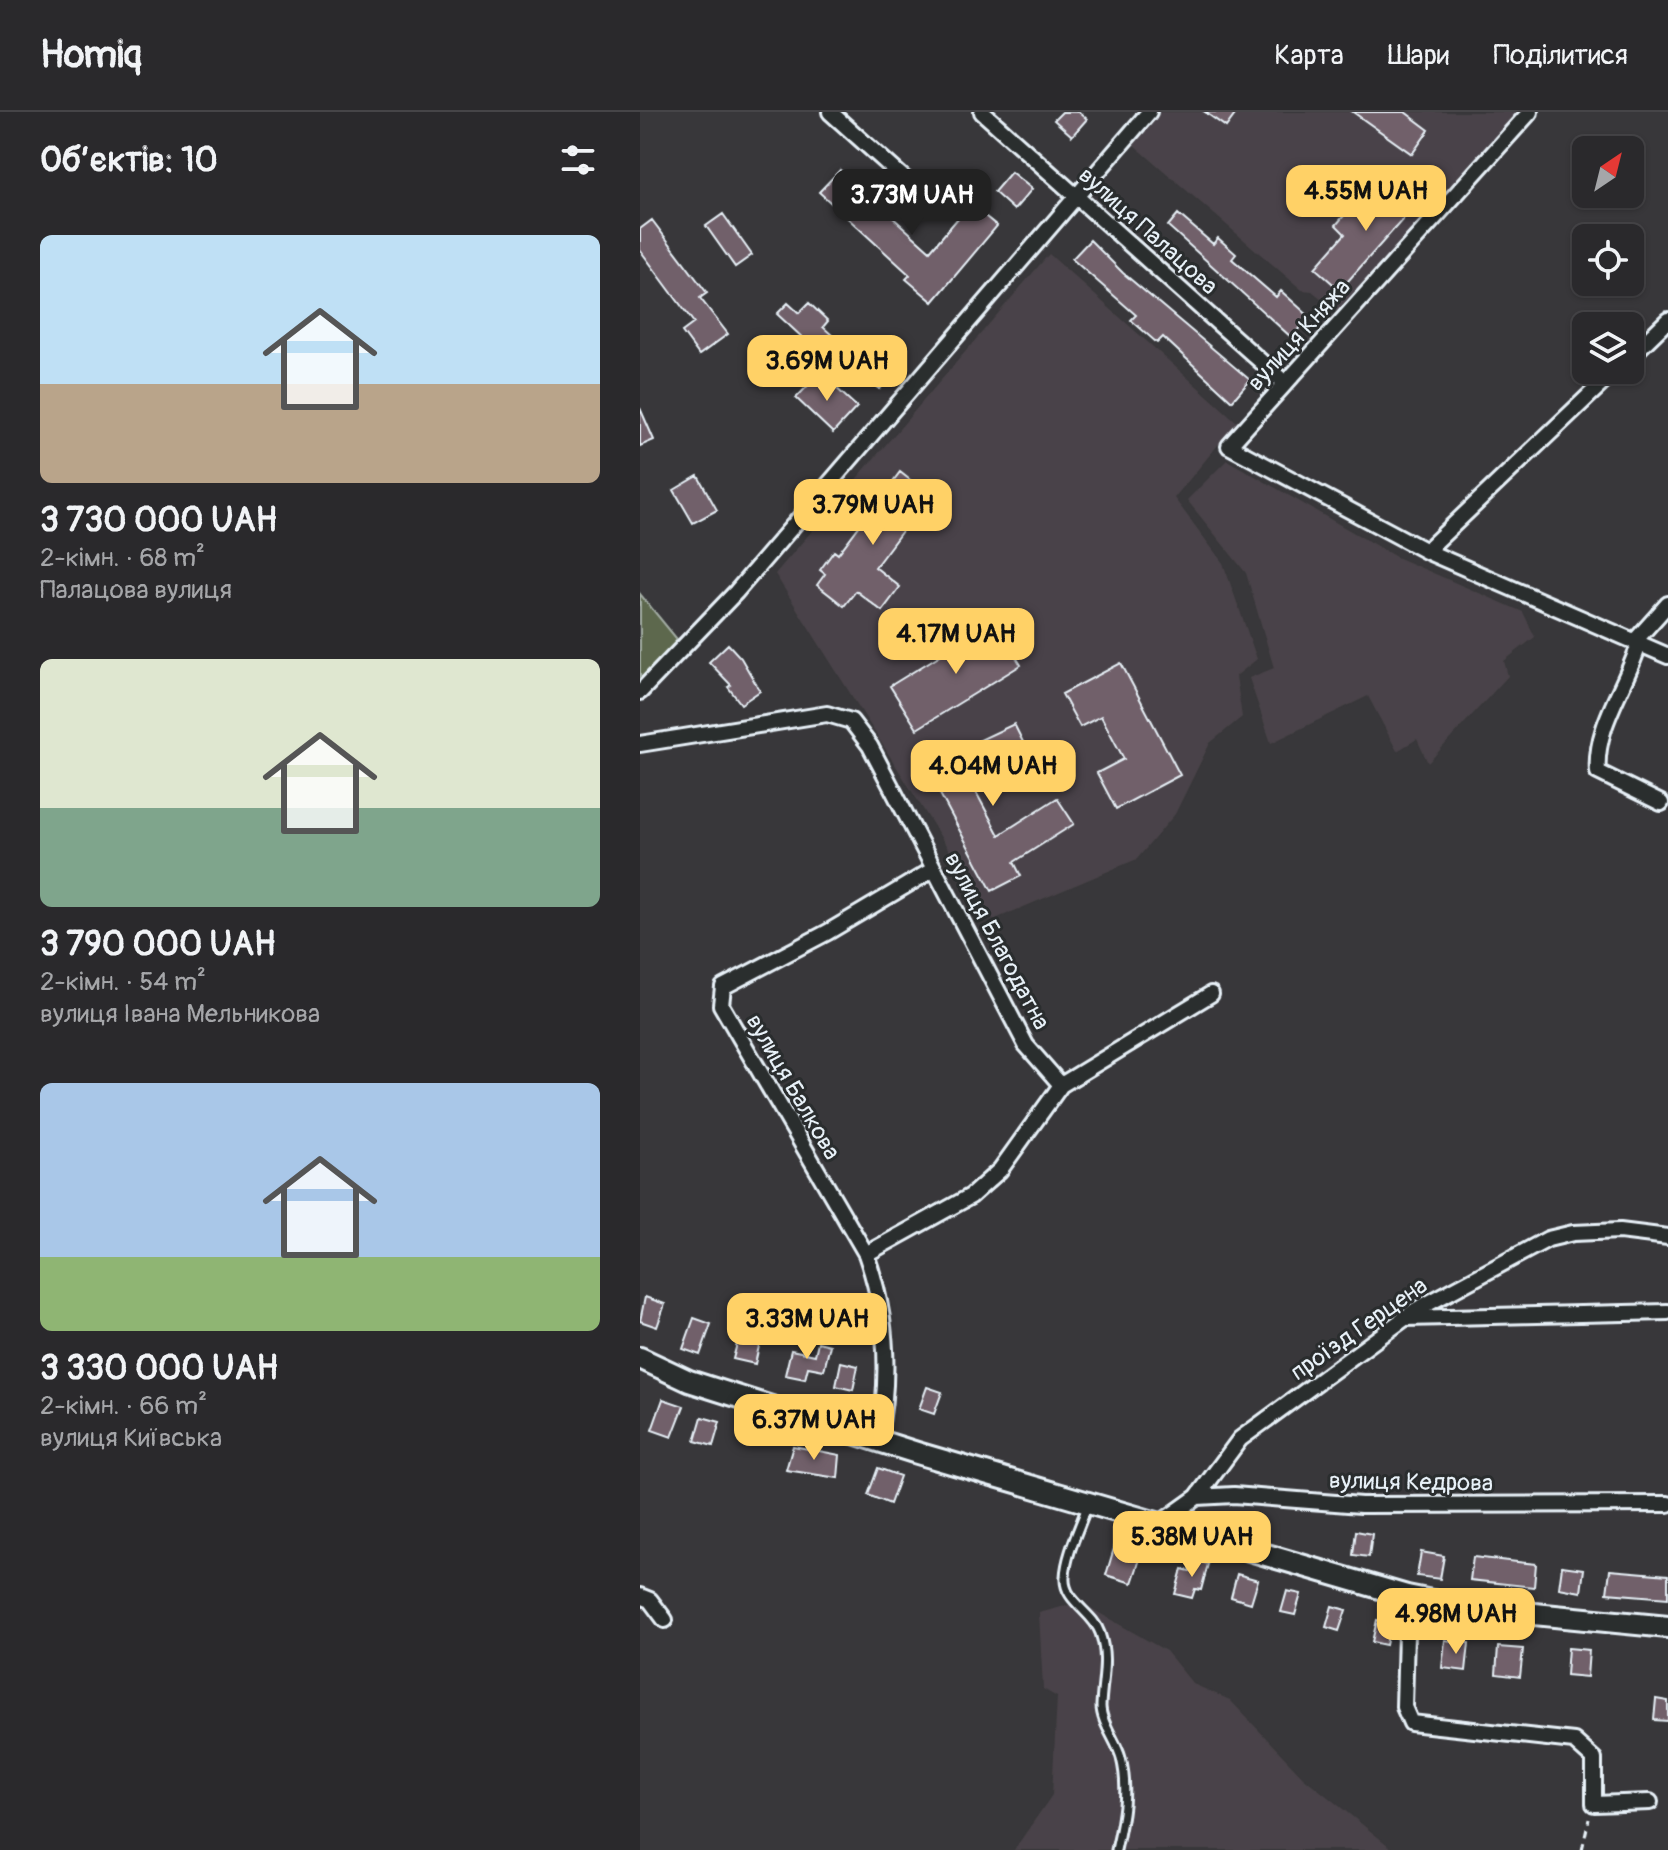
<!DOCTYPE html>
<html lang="uk">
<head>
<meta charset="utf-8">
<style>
  body { margin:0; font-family:Pangolin,sans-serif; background:#363538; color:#f1f3f6; height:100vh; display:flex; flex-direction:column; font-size:30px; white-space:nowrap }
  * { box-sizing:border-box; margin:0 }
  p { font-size:26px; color:#a5a6a9 }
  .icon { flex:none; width:44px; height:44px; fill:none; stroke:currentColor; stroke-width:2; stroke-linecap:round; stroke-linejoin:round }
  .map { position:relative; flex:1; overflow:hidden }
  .details { display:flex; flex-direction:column; background:#2a292c; width:640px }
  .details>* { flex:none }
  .needle { width:52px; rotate:35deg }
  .controls { position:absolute; left:932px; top:24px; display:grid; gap:16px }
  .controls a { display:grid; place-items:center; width:72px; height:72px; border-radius:12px; background:#2a292c; box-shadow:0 2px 6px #0004,0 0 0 2px #464548; font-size:40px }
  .price { position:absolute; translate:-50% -68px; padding:0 18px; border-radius:16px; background:#ffd166; color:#111; font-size:26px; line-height:52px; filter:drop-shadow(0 2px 4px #0008) }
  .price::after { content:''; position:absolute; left:50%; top:48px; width:24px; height:18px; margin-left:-12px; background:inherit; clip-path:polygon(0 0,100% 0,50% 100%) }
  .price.active { background:#222; color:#fff }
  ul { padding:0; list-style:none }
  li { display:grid; align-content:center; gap:16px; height:424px; padding:0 40px }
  li span { display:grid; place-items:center; height:248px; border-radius:12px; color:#555 }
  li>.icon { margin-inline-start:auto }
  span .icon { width:144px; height:144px; fill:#fffc; stroke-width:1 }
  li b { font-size:34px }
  h2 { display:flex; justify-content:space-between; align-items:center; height:96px; padding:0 40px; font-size:34px }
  header { display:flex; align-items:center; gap:48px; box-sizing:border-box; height:112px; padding:0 40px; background:#2a292c; border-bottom:2px solid #464548 }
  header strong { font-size:38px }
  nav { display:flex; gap:44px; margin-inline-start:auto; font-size:28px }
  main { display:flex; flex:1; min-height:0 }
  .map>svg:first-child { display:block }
  .built { fill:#494348 }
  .green { fill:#5d674e; stroke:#a2aca3; stroke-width:2 }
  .building { fill:#71606a; stroke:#e8f1f8; stroke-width:2 }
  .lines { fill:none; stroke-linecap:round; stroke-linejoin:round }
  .service-casing { stroke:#e8f1f8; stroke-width:13 }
  .minor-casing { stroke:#e8f1f8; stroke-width:20 }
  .secondary-casing { stroke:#e8f1f8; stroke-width:26 }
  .path { stroke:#e8f1f8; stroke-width:3; stroke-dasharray:8 6; stroke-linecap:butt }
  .service { stroke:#2a2d2e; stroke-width:7 }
  .minor { stroke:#2a2d2e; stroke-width:14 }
  .secondary { stroke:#2a2d2e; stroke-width:20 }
  .labels { text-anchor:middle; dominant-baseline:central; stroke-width:6; stroke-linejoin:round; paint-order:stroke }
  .street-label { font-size:24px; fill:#e8f1f8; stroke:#2a2d2e }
</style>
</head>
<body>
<header>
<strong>Homiq</strong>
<nav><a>Карта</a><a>Шари</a><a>Поділитися</a></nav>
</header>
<main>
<section class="details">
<h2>Об’єктів: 10<svg class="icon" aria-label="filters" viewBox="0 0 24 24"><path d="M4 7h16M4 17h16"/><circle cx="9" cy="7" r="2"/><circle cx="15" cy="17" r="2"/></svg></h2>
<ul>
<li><span style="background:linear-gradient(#bfe0f5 60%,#b9a48a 0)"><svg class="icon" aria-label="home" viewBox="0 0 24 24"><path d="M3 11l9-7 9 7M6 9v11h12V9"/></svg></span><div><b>3 730 000 UAH</b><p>2-кімн. · 68 m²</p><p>Палацова вулиця</p></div></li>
<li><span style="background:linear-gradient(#dfe7d0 60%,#7fa58c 0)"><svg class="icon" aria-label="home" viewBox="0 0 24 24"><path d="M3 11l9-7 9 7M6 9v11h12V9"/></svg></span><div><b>3 790 000 UAH</b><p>2-кімн. · 54 m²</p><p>вулиця Івана Мельникова</p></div></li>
<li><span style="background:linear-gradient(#a9c7e8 70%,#8fb573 0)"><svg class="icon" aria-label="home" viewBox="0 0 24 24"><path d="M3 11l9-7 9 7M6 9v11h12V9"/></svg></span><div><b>3 330 000 UAH</b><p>2-кімн. · 66 m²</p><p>вулиця Київська</p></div></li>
</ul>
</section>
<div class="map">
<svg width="1028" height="1738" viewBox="0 0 1028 1738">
  <rect width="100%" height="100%" fill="#38373a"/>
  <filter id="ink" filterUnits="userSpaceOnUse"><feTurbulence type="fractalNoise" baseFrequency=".0125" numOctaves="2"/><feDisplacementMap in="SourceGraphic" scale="16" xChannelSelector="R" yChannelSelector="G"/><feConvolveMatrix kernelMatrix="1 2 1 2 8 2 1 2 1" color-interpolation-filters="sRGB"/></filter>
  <g filter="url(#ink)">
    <!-- built -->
    <path class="built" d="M518,0h362l-182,200 -26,-21 -10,-1 -168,-145z
      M409,142l188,168 -63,76 49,65 34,96 -21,17 6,41 -32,26 -35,71 -38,45 -144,61 -218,-346z
      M587,348l169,97 127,55 12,25 -31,24 4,15 -80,87 -11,-24 -20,12 -29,-55 -97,47 -22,-65 25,-10 -28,-95 -59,-73z
      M440,1490l86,49 27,33 37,16 73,77 91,73h-380l38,-55 5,-98 -14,-8 -4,-76z"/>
    <!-- green -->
    <path class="green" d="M0,482l45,55 -45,43z"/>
    <!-- building -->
    <path class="building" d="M422,0h17l8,7 -15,17 -18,-16z
      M565,0h32l-11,15z
      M713,0h52l24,18 -17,24z
      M200,58l90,81 40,-47 27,22 -64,76 -27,-23 4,-4 -91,-83z
      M371,60l21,17 -18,21 -20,-18z
      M754,67l25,22 -79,89 -25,-22 30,-34 -9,-9 17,-20 10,9z
      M83,102l29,41 -17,12 -29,-41z
      M538,102l35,30 5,-6 18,16 -4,5 44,38 5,-6 29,26 -19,20 -123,-111z
      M12,108l55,73 -7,5 28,36 -29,21 -17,-23 12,-9 -54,-73v-21z
      M450,128l33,33 127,107 -18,21 -69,-64 -6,6 -26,-23 5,-5 -64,-56z
      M148,191l11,10 10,-10 19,18 -5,6 10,9 -15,16 -41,-38z
      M230,240l6,5 3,-3 17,14 -16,21 -24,-19z
      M180,261l37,34 -24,26 -37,-35z
      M0,296l14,32 -14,6z
      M260,360l29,23 -54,72 25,20 -18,24 -26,-20 -12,15 -27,-21 8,-11 -5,-4 14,-19 4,3z
      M58,364l19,34 -24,13 -19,-33z
      M354,510l27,43 -104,64 -27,-43z
      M88,532l13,14 19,33 -19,13 -13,-17 3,-2 -22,-23z
      M481,551l59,112 -64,34 -19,-36 27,-14 -23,-43 -21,11 -18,-33z
      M374,612l13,26 -58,29 30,56 58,-37 17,26 -60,38 7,14 -29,15 -67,-125z
      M5,1185l20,7 -8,23 -17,-6z
      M54,1206l17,6 -11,31 -17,-6z
      M100,1220l21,5 -6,27 -22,-5z
      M178,1230l12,3 -6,25 -16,-3 -3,12 -20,-4 6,-25 24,5z
      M201,1250l17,4 -5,24 -17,-4z
      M287,1275l15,5 -8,22 -15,-5z
      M23,1287l21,7 -12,31 -20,-7z
      M62,1305l18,5 -7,24 -18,-5z
      M153,1334l47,9 -2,23 -52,-8z
      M238,1356l22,8 -10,28 -22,-9z
      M716,1419l16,3 -3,23 -16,-2z
      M475,1433l27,8 -10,30 -26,-8z
      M781,1440l23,4 -4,23 -23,-3z
      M833,1445l63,7 -2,23 -64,-7z
      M552,1448l16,4 -7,26 -6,-1 -3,9 -17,-4 7,-25 8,2z
      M922,1454l22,3 -3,23 -22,-4z
      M970,1458l58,5v23l-61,-5z
      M597,1462l21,6 -7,23 -20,-6z
      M647,1479l14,3 -6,21 -14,-3z
      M692,1494l14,4 -7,21 -13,-4z
      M737,1508l14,3 -5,22 -14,-3z
      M805,1528l24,3 -3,28 -24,-3z
      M858,1535l25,2 -3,28 -24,-3z
      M928,1536l21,2 -2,27 -21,-2z
      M1016,1587l12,2v20l-14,-1z"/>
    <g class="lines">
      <!-- service casing -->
      <g class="service-casing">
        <path id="service" d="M447,1394c-7,21 -21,48 -22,71 -2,24 28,35 35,56 9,26 2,47 1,73 0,17 16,36 20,52 8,31 2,61 -5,92"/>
      </g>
      <!-- minor casing -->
      <g class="minor-casing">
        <path id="minor" d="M190,0l78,70
          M342,0l303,271
          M890,0l-301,334 197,105 242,105
          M990,245l38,-37
          M786,439l190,-181
          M994,530l34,-38
          M999,532c-13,43 -45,83 -41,128l63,31
          M0,580l96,-100 413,-480
          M0,632l187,-30 24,7 19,25 156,299 35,40 150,-91
          M226,1142l105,-58 29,-26 61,-85
          M765,1206l263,-6
          M238,1327c13,-63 9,-125 -12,-185l-145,-249 2,-18 105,-55 106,-63
          M557,1385l43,-58 176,-129 132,-71 25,-6 47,-2 48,6
          M522,1410l35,-25 37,-2 127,10 307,-1
          M0,1484l10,4 15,20
          M767,1484l-3,111 7,16 163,18 20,18v45l56,-2"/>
      </g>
      <!-- secondary casing -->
      <g class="secondary-casing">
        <path id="secondary" d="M0,1246l49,23 228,72 490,143 55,11 206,20"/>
      </g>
      <!-- path -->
      <path class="path" d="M942,1738l7,-31"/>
      <!-- service -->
      <use href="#service" class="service"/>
      <!-- minor -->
      <use href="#minor" class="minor"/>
      <!-- secondary -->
      <use href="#secondary" class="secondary"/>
    </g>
  </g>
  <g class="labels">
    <!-- street labels -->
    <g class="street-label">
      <text transform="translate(508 119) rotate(42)">вулиця Палацова</text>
      <text transform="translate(659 223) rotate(-48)">вулиця Княжа</text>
      <text transform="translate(357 829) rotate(62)">вулиця Благодатна</text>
      <text transform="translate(153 975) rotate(60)">вулиця Балкова</text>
      <text transform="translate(719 1217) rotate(-35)">проїзд Герцена</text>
      <text transform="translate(771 1370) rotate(1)">вулиця Кедрова</text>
    </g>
  </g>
</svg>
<div class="controls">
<a><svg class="needle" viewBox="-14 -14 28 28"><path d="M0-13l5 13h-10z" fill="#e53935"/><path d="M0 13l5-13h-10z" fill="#a5a6a9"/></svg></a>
<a><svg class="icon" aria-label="locate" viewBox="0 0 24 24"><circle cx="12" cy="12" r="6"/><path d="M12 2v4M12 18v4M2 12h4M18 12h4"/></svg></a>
<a><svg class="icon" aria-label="layers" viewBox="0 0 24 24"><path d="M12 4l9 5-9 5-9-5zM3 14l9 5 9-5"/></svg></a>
</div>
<b class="price" style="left:726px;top:121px">4.55M UAH</b>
<b class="price active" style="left:272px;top:125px">3.73M UAH</b>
<b class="price" style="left:187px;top:291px">3.69M UAH</b>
<b class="price" style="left:233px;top:435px">3.79M UAH</b>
<b class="price" style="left:316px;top:564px">4.17M UAH</b>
<b class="price" style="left:353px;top:696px">4.04M UAH</b>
<b class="price" style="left:167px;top:1249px">3.33M UAH</b>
<b class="price" style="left:174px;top:1350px">6.37M UAH</b>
<b class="price" style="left:552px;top:1467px">5.38M UAH</b>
<b class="price" style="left:816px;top:1544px">4.98M UAH</b>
</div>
</main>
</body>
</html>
